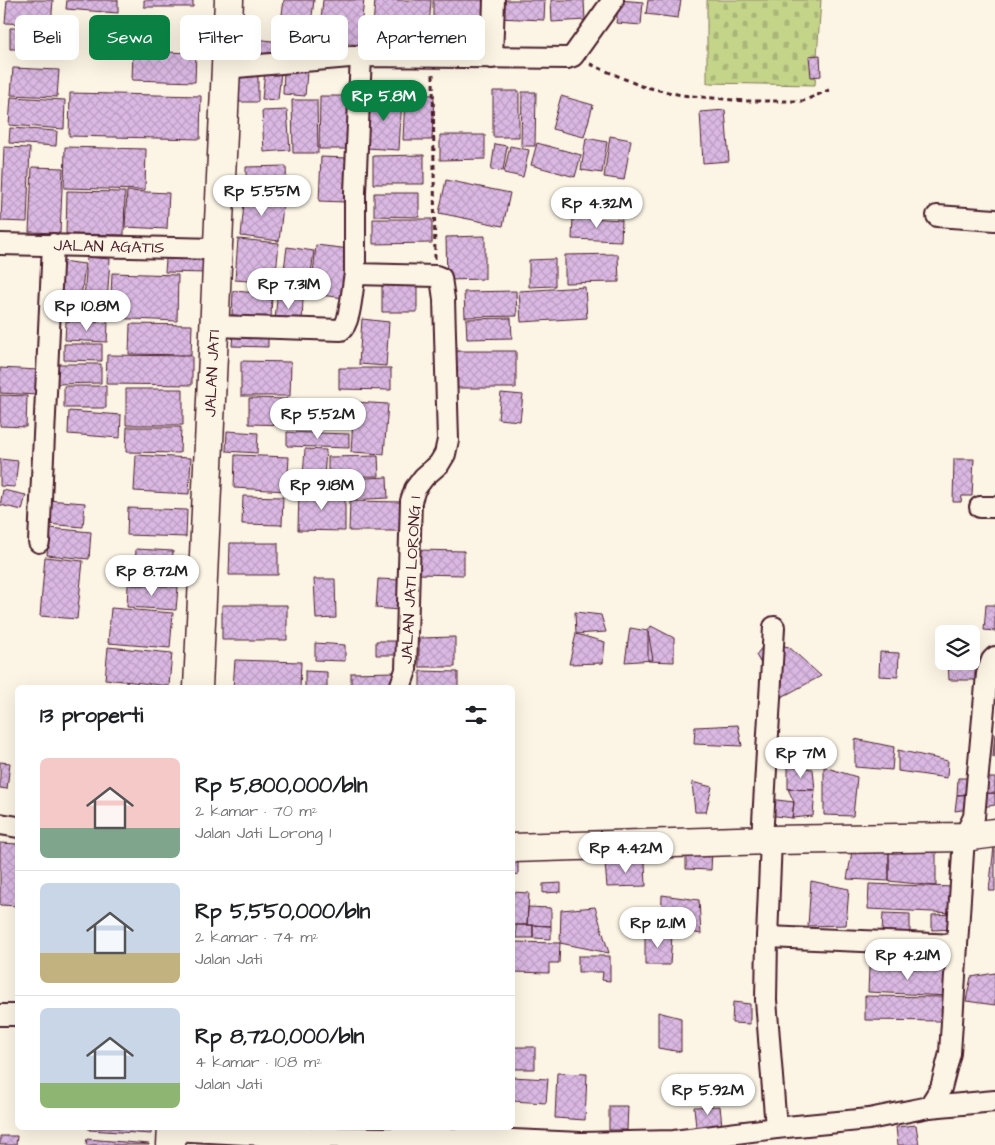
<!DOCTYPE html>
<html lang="id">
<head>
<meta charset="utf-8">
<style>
  body { margin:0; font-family:"Architects Daughter",sans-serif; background:#f6f6f6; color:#202124; height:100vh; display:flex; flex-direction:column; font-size:19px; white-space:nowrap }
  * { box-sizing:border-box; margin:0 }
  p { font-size:16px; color:#757577 }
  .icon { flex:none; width:28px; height:28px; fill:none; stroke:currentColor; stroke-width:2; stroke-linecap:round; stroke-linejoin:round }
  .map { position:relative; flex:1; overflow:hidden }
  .drawer { position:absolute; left:15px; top:685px; width:500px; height:445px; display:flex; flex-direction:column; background:#fff; border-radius:8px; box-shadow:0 5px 20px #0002 }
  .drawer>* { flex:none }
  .top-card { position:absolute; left:15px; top:15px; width:500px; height:45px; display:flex; gap:10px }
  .tools { position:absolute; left:935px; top:625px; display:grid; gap:10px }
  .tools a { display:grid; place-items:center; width:45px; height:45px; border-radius:8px; background:#fff; box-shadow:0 5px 20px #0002; font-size:25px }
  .price { position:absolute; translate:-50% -42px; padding:0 11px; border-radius:18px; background:#fff; color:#222; font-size:16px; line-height:32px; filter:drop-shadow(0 1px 2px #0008) }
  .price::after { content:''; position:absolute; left:50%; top:30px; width:15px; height:11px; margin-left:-8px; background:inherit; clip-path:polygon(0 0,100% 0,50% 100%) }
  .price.current { background:#0b8043; color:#fff }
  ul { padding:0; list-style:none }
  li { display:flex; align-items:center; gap:15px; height:125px; padding:0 25px }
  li+li { border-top:1px solid #e0e0e0 }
  li span { display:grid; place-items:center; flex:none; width:140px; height:100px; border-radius:8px; color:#555 }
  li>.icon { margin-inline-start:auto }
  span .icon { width:60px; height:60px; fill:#fffc; stroke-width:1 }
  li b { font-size:21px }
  h2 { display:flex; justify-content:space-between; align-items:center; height:60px; padding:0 25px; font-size:21px }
  .chip { padding:0 18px; border-radius:8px; background:#fff; box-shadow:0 5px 20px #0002; font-size:18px; line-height:45px }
  .chip.current { background:#0b8043; color:#fff }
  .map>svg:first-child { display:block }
  .cemetery { fill:url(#cemetery-stones); stroke:#877a5a }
  .building { fill:url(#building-cross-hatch); stroke:#4a1f2b }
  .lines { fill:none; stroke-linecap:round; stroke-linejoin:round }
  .street-casing { stroke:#4a1f2b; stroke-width:24 }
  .secondary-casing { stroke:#4a1f2b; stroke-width:31 }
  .path { stroke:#4a1f2b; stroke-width:3; stroke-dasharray:5 4; stroke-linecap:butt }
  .street { stroke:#fcf5e5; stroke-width:20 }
  .secondary { stroke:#fcf5e5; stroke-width:28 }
  .labels { text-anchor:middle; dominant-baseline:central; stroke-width:4; stroke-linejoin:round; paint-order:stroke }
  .street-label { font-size:16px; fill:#4a1f2b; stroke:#fcf5e5 }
</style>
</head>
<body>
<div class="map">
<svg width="995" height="1145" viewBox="0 0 995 1145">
  <defs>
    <pattern id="cemetery-stones" width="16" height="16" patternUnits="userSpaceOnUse" patternTransform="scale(1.25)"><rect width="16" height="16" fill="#c4d58a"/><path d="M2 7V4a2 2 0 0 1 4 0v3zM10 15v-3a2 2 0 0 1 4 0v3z" fill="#aab677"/></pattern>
    <pattern id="building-cross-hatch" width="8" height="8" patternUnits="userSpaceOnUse" patternTransform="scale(1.25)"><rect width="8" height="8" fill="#dab8e3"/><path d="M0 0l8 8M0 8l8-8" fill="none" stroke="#bd9ec3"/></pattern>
  </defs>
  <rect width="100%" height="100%" fill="#fcf5e5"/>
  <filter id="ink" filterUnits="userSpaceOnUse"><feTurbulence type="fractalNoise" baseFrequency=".02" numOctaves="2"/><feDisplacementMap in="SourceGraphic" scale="10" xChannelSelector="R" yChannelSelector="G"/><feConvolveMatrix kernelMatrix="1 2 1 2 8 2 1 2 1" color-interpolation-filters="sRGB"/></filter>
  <g filter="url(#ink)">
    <!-- cemetery -->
    <path class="cemetery" d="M707,0h114l-6,85 -108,-2z"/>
    <!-- building -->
    <path class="building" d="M7,0h46l-2,25 -46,-2z
      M67,0h51v13l-52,-4z
      M144,0h49v7h-49z
      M284,0h30l-5,40 -30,-4z
      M323,0h41l-5,45 -40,-4z
      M375,0h56l-2,28 -56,-2z
      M433,0h58l-1,20 -57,-2z
      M498,0h47l-1,20 -47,-2z
      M551,0h33l1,20 -33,2z
      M619,0l24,2 -2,23 -25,-2z
      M648,0h33l-3,18 -32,-4z
      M10,28h42v21h-42z
      M256,39l32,4 -1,14 -33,-3z
      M133,51l63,2 -1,29 -63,-2z
      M820,55l1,21 -10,1 -2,-21z
      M13,68l46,2 -2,27 -46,-2z
      M265,71l16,1 -3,28 -16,-1z
      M284,71l23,1 -2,24 -22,-2z
      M234,74h24v28h-24z
      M493,91h26v46h-26z
      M522,92h14l-1,54h-14z
      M70,93l131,3 -1,43 -131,-3z
      M369,94l33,2 -3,54 -33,-2z
      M405,94l29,1 -2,45h-29z
      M320,96h29v53h-30z
      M561,96l32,9 -9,32 -32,-8z
      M11,97l54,3 -1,29 -55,-4z
      M292,100h25l1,53h-25z
      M287,110l3,40 -26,2 -2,-41z
      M725,110l4,51 -26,2 -3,-51z
      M10,128l47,3 -1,15 -47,-3z
      M440,135h45v24l-45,1z
      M610,136l21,4 -7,40 -20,-3z
      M586,138l21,4 -5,31 -21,-3z
      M537,143l44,12 -6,22 -44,-12z
      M495,144l12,2 -4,25 -12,-1z
      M510,146l19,4 -6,27 -19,-4z
      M4,147l26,1 -3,74 -26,-1z
      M65,147l81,2 -1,41 -81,-2z
      M424,155v29h-51v-28z
      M321,157l26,1 -2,44 -26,-1z
      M286,166l1,26h-41v-25z
      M32,167l31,1 -3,65 -31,-1z
      M446,180l64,13 -7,33 -64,-13z
      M67,191l58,1 -1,43 -58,-1z
      M127,191l42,2 -2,36 -42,-2z
      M245,193l39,5 -5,43 -38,-5z
      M374,193h45v24l-45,-1z
      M573,217l49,3 -1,21 -49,-2z
      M373,219h59v24l-59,1z
      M485,236v43l-38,1 -1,-43z
      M238,239l41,4 -4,40 -40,-3z
      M316,245l34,4 -5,49 -34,-4z
      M287,247l27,4 -6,44 -27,-3z
      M618,254l1,28 -54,1v-28z
      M87,257l23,2 -4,58 -23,-2z
      M166,259l40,1v13l-41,-1z
      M555,259v27l-26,1v-27z
      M61,261l24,3 -6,52 -24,-2z
      M112,273l66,2 -1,46 -67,-3z
      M417,280v32h-35v-31z
      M585,287l2,31 -66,4 -2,-31z
      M233,291l39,3 -1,24 -39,-3z
      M516,291l1,25 -52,1 -1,-25z
      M277,298l26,1 -1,24 -27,-2z
      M511,318l1,20 -45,1 -1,-20z
      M362,319l27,3 -3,44 -27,-2z
      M66,321l42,2 -1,19 -42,-2z
      M130,324l62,1 -1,30 -62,-1z
      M233,333l35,1v13l-36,-1z
      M64,344h38v17l-38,-1z
      M451,351h65v37h-65z
      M107,355l85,1v29l-86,-1z
      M241,361l50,1 -1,34h-49z
      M54,364h47v19l-47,1z
      M0,368l39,2 -1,25 -38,-2z
      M339,368h52v22l-52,-1z
      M64,386h42v22h-42z
      M126,389h57v36h-57z
      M501,393l22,2 -3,26 -22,-2z
      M0,395l27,1 -1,31 -26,-1z
      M249,398l40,1v26l-40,-1z
      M291,399l60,4 -1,11 -60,-4z
      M354,402l34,2 -4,50 -33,-2z
      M69,411l52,4 -1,23 -52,-4z
      M127,427h54l-1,26 -54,-1z
      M227,431l31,2 -1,20 -31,-2z
      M287,432l62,2v14l-62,-2z
      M305,449l21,1 -2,28 -21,-2z
      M136,455l55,3 -2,36 -55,-3z
      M235,455l54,2 -2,34 -53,-3z
      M378,456l1,20 -51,1v-20z
      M0,459l18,2 -3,26 -15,-1z
      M954,459h20l-2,37h-10l-1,6h-8z
      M387,477l1,21 -39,2 -1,-21z
      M3,490l23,5 -4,15 -22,-5z
      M299,491h46v40l-47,-1z
      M243,496l40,1 -1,28 -40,-1z
      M47,500l38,3 -2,24 -37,-3z
      M350,501l54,1v29h-55z
      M128,508l59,2 -1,27 -59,-2z
      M49,528l42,4 -2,27 -42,-4z
      M230,543h48v32h-49z
      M136,549l37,2 -1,19 -37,-3z
      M416,550l48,1v24l-48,-1z
      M45,557l38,4 -6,58 -37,-3z
      M314,579h21l1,39 -20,1z
      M378,579l23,1 -2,30 -23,-2z
      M128,585l50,2 -2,23 -49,-3z
      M222,605h65v35h-65z
      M986,605h9v26l-11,-1z
      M111,608l62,5 -3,35 -62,-5z
      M575,612l26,3 5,17 -30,2z
      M651,626l23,12v24l-26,-1v-30z
      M630,628l18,3 5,29 -28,2z
      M576,634l29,8 -2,21 -34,1z
      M455,637v30h-36v-29z
      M376,641h28v14h-28z
      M766,642l23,5 32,29 -41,22 -24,-43z
      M315,643l30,2v16l-30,-1z
      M108,647l64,6 -3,33 -64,-7z
      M880,652l19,1 -1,24 -19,-1z
      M235,660l66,2 -1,26h-67z
      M948,662h27v18h-26z
      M305,671l22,1v16h-22z
      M420,671l38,1v16h-38z
      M393,672v16h-42v-15z
      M738,725l4,21 -48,-2 1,-17z
      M995,734v24l-2,-1z
      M855,739l39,8 -2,23 -37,-3z
      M898,750l50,11 -1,17 -49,-7z
      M0,762l10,1 -3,26 -7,-1z
      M788,766l25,3 2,21 -27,-1z
      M824,767l33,10 -4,39 -29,-1z
      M958,778h37v15l-38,2z
      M692,782l20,5 -6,25h-11z
      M788,789l27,1 -2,26 -21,2 2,-16z
      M995,793v12l-40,6 2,-16z
      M769,799l25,3 -2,16 -24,-3z
      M995,838v53h-6z
      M0,843l18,1v62l-18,-1z
      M853,846l36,3v32l-42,-2z
      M889,849h47v37l-47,-5z
      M686,850l26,1 -1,19 -25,-1z
      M512,856h6v19l-6,-1z
      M645,862l1,24 -39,1 -2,-24z
      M811,881l38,8 -3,36 -38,1z
      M561,883v9l-18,1v-9z
      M869,884l86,3 -1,26 -86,-4z
      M512,892l17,1 -2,32h-15z
      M662,895l37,5 2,34 -40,-8z
      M528,907l23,1v18l-24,-1z
      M595,907l14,46 -49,-10 1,-33z
      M883,913l27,1v21l-28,-3z
      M955,914l1,15 -24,1v-15z
      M516,925h17v13h-17z
      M533,925l18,1v13l-18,-1z
      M645,932l27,3 -2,30h-25z
      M514,942l46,1 -1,20h-10v10l-36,-1z
      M940,948l1,16 -30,2 -1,-16z
      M578,956h32v25l-8,-1 1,-8h-25z
      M869,967l79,3 -1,26 -79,-4z
      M995,973v32l-29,-4 5,-24z
      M865,996l78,1 -1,24 -77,-1z
      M733,1002l17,2v20l-18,-1z
      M658,1012l23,6v34l-23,-4z
      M512,1047h23v22h-23z
      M557,1073l30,1 -2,46 -30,-2z
      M512,1077l36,2 -2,24 -34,-2z
      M609,1106h19l-1,24h-18z
      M720,1106l2,20 -26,1 -2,-20z
      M916,1125l3,20h-21l-2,-18z
      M89,1128h62v6l-62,-4z
      M456,1128h23v2l-23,-1z
      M0,1136h17l-1,9h-16z
      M87,1139l62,5v1h-63z"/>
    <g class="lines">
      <!-- street casing -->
      <g class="street-casing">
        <g id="street">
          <path d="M361,56l-6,136v82l81,2 5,2 3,21 4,141 -3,14 -6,10 -15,13 -9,12 -4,12 -5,169 -6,18"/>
          <path d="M492,58l2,-58"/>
          <path d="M226,68l135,-12 206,2 6,-2 40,-56"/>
          <path d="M937,216l58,4"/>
          <path id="s1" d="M0,244l217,5"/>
          <path d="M215,326l126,4c10,-7 11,-43 14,-56"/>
          <path d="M980,507h15"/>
          <path d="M39,542l14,-298"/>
          <path d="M0,824l18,3"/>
          <path d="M762,840l12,-213"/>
          <path d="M771,840l-4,97 -1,63 10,128"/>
          <path d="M767,937l190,8"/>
          <path d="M0,1015h18"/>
          <path d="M929,1107l12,-19 9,-35 14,-216 10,-20 13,-143 5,-14 3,-3"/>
          <path d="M172,1130l125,7 191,2v-11"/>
          <path d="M488,1145v-6l93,4 93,-2 102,-13 93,-9 60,-12 66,-6"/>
        </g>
      </g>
      <!-- secondary casing -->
      <g class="secondary-casing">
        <g id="secondary">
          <path id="s2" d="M198,688l31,-688"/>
          <path d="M512,848l259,-8 193,-3 31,-4"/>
          <path d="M171,1145l1,-17"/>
        </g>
      </g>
      <!-- path -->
      <path class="path" d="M590,64l51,22 40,9 64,6h58l26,-11
        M433,74l2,186"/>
      <!-- street -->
      <use href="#street" class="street"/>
      <!-- secondary -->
      <use href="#secondary" class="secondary"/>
    </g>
  </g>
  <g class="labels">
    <!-- street labels -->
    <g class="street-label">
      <text stroke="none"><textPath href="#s1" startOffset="109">JALAN AGATIS</textPath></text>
      <text stroke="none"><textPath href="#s2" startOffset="315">JALAN JATI</textPath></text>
      <text transform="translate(411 580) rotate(-87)">JALAN JATI LORONG 1</text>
    </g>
  </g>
</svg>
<div class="tools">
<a><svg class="icon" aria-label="layers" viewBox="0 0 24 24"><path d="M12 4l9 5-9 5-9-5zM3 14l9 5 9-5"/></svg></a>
</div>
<b class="price current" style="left:384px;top:122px">Rp 5.8M</b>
<b class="price" style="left:262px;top:217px">Rp 5.55M</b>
<b class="price" style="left:597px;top:229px">Rp 4.32M</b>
<b class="price" style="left:289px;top:310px">Rp 7.31M</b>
<b class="price" style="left:87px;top:332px">Rp 10.8M</b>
<b class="price" style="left:318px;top:440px">Rp 5.52M</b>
<b class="price" style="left:322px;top:511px">Rp 9.18M</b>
<b class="price" style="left:152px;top:597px">Rp 8.72M</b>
<b class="price" style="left:801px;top:779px">Rp 7M</b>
<b class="price" style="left:626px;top:874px">Rp 4.42M</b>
<b class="price" style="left:658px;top:949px">Rp 12.1M</b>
<b class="price" style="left:908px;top:981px">Rp 4.21M</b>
<b class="price" style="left:708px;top:1116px">Rp 5.92M</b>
<div class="top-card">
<a class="chip">Beli</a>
<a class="chip current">Sewa</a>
<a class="chip">Filter</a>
<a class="chip">Baru</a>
<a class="chip">Apartemen</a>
</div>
<section class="drawer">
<h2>13 properti<svg class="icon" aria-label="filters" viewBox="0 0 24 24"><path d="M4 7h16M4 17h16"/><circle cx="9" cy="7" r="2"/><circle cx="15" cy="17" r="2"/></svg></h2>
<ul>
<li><span style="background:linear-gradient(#f6c9c9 70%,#7fa58c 0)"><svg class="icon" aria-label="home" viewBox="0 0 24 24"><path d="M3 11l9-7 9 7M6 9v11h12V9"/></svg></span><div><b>Rp 5,800,000/bln</b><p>2 kamar · 70 m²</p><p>Jalan Jati Lorong 1</p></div></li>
<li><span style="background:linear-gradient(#c9d6e8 70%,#c2b280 0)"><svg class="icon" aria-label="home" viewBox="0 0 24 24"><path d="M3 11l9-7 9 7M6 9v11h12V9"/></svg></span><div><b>Rp 5,550,000/bln</b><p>2 kamar · 74 m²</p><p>Jalan Jati</p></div></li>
<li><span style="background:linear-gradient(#c9d6e8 75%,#8fb573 0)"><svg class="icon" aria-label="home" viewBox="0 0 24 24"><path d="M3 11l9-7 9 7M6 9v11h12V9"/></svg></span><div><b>Rp 8,720,000/bln</b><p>4 kamar · 108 m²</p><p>Jalan Jati</p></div></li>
</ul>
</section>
</div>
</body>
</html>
